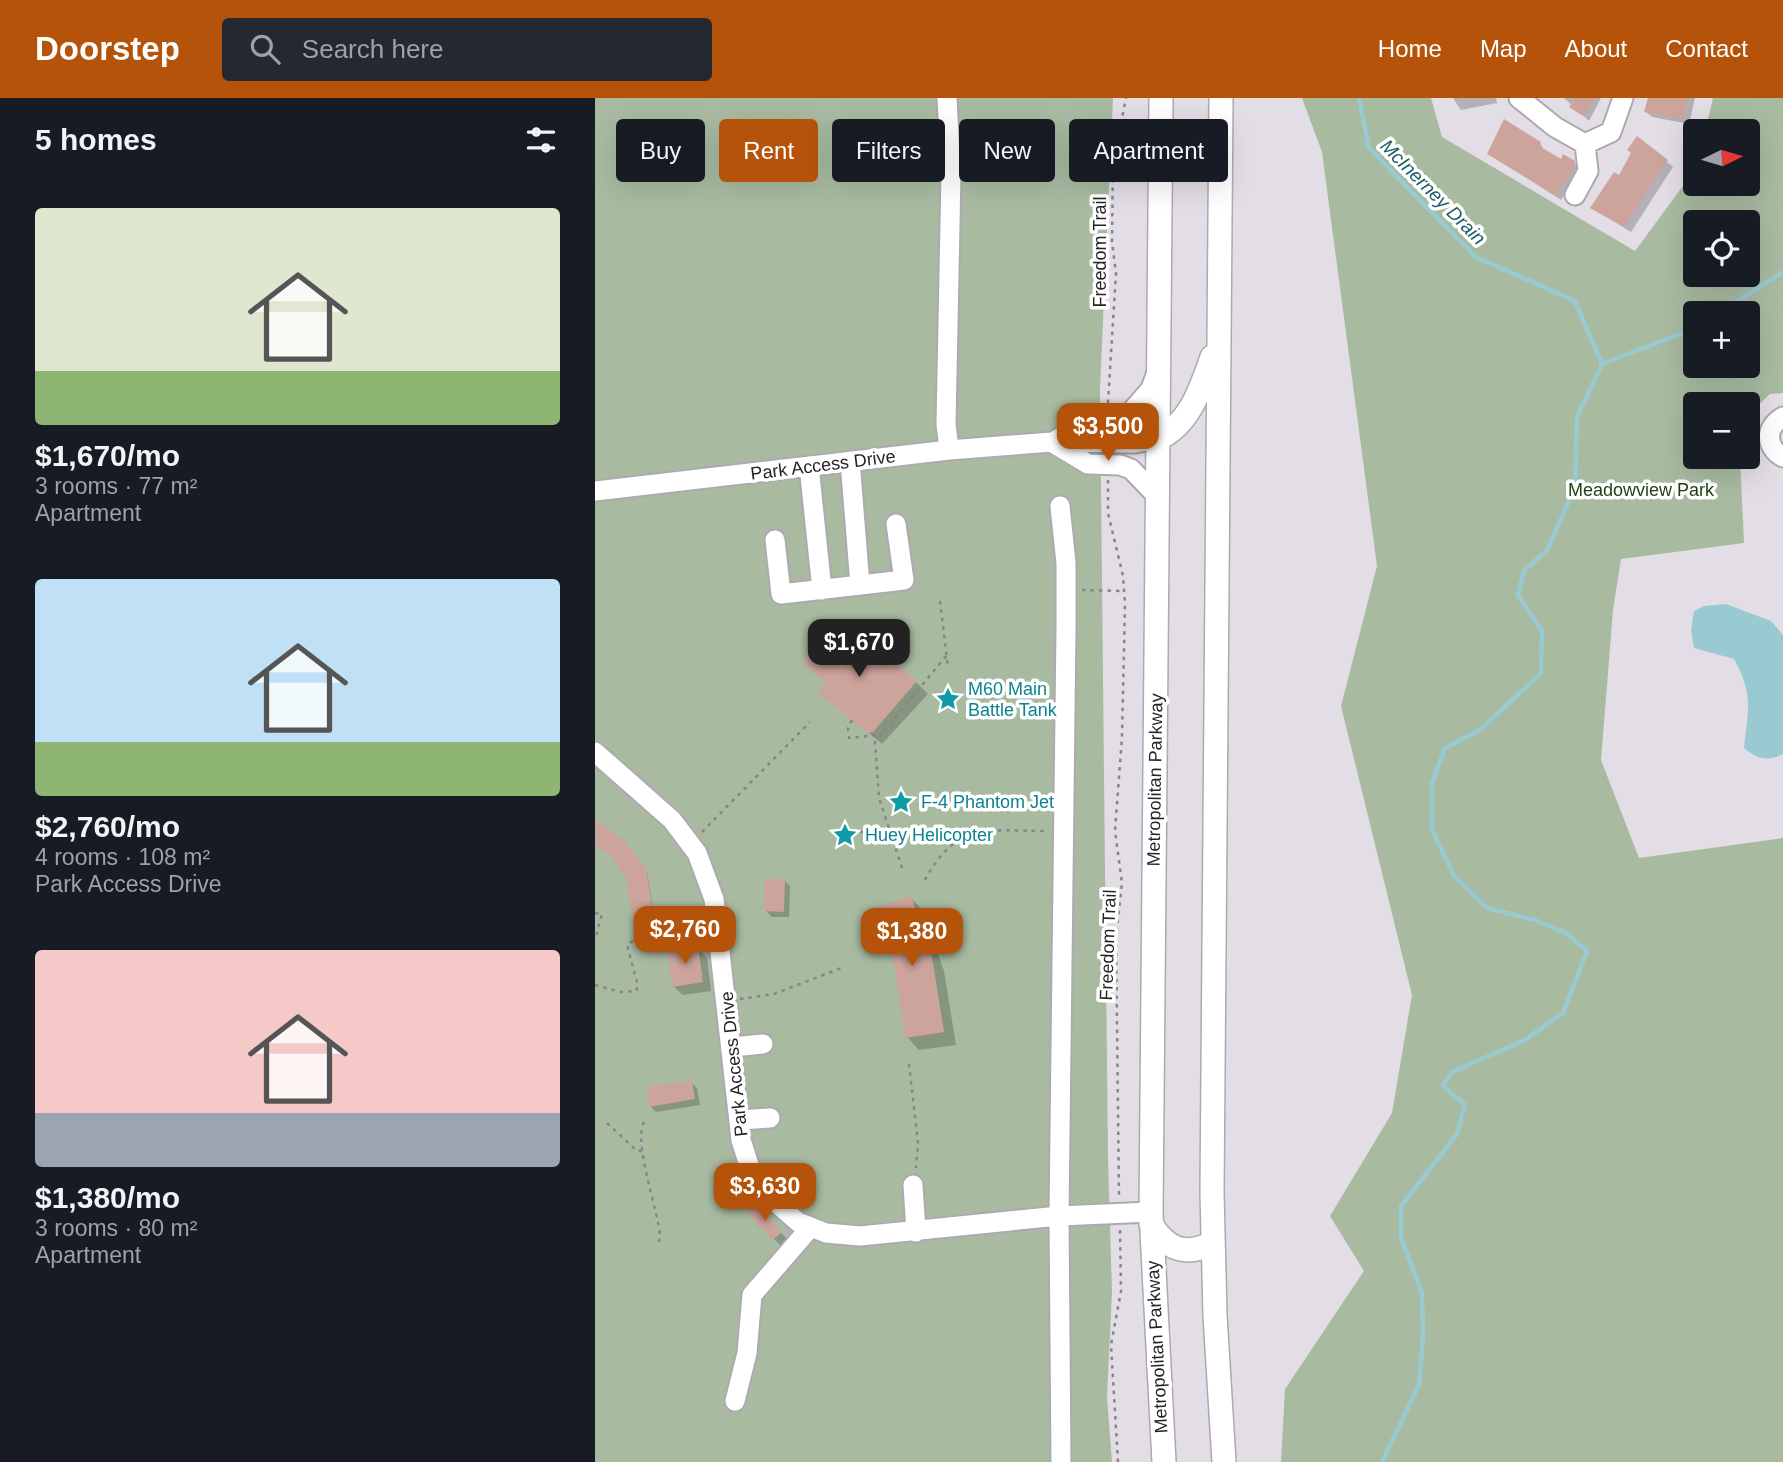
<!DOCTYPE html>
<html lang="en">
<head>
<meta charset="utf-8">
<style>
  body { margin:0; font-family:Helvetica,sans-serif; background:#242831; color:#f1f3f6; height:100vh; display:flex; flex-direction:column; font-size:26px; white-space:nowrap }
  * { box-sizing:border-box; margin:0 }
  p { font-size:23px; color:#9ea1a6 }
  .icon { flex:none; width:38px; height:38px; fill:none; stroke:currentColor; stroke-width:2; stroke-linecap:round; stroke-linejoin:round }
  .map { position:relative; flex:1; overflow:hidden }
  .panel { display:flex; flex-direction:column; background:#171b24; width:595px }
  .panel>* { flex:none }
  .banner { position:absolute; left:21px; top:21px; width:665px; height:63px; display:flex; gap:14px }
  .needle { width:46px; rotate:85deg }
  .controls { position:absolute; left:1088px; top:21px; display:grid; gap:14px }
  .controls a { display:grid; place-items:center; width:77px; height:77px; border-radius:7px; background:#171b24; box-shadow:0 7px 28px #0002; font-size:35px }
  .price { position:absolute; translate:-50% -60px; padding:0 16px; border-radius:14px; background:#b45309; color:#fff; font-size:23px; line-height:46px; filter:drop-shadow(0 2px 4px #0008) }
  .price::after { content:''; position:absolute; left:50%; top:42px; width:21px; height:16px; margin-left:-10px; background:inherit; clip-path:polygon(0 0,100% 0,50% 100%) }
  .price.on { background:#222; color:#fff }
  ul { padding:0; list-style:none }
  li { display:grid; align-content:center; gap:14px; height:371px; padding:0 35px }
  li span { display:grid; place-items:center; height:217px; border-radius:7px; color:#555 }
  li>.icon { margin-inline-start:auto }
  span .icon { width:126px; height:126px; fill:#fffc; stroke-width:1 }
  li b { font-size:30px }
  h2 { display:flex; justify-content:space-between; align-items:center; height:84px; padding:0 35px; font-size:30px }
  .pill { padding:0 24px; border-radius:7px; background:#171b24; box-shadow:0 7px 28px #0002; font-size:24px; line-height:63px }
  .pill.on { background:#b45309; color:#fff }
  header { display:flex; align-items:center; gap:42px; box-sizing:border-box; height:98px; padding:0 35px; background:#b45309; color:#fff }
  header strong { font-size:33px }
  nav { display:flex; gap:38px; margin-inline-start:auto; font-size:24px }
  .search { width:490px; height:63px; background:#242831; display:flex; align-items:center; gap:18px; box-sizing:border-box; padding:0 24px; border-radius:7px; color:#9ea1a6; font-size:26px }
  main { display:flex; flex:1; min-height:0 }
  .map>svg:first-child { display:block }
  .green { fill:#a8bba1; fill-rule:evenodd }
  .water { fill:#9acad1 }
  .shadow { fill:#0003 }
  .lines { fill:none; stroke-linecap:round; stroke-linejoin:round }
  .stream { stroke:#9acad1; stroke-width:4.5 }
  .building { fill:#cda49b }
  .minor-casing { stroke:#aea9b0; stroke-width:23 }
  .major-casing { stroke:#aea9b0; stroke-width:26 }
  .path { stroke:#89848a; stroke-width:2.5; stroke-dasharray:3.5 5; stroke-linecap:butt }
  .minor { stroke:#fff; stroke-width:19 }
  .major { stroke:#fff; stroke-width:23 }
  .labels { text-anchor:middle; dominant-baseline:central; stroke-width:7; stroke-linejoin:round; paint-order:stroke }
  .street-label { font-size:18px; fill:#252326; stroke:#fff }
  .park-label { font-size:18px; fill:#1f3f11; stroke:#fff }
  .culture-label { font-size:18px; fill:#0d838f; stroke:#fff; text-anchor:start }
  .water-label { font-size:19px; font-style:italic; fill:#1c5d65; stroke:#fff }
</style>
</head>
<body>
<header>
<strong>Doorstep</strong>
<div class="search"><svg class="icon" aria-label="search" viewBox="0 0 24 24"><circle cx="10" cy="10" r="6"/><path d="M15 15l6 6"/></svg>Search here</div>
<nav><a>Home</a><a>Map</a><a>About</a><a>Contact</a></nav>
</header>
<main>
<section class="panel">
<h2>5 homes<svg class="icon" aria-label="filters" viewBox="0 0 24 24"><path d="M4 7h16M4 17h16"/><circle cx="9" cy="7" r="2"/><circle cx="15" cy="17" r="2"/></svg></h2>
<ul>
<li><span style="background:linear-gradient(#dfe7d0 75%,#8fb573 0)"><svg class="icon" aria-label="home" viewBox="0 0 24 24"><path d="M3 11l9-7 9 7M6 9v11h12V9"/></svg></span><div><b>$1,670/mo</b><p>3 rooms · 77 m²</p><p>Apartment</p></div></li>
<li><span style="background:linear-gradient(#bfe0f5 75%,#8fb573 0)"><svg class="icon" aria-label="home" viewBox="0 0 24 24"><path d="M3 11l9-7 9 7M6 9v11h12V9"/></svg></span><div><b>$2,760/mo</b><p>4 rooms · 108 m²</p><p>Park Access Drive</p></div></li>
<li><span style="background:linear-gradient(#f6c9c9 75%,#9aa5b1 0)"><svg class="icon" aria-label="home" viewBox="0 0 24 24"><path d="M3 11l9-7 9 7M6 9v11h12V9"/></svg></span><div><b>$1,380/mo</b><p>3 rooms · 80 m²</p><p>Apartment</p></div></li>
</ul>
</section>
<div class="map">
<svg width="1188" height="1364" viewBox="0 0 1188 1364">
  <rect width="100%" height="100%" fill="#e3dde5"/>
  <!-- green -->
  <path class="green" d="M0,0h518l-13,291 8,769 4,135 -5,103 5,66h-517z
    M707,0h129l11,39 193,114 61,-83v16h52v-53h-43l8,-33h70v295l-13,1 -22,21v-11h-52v53h44l4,86 -123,16 -8,51 -12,150 38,98 144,-20v624h-502l4,-73 79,-118 -34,-55 62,-103 20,-118 -71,-289 36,-140 -55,-414zM1101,124h52v53h-52zM1101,215h52v53h-52z"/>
  <!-- water -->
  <path class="water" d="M1131,506l45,17 12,14v119c-16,8 -26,5 -39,-6 4,-38 10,-53 -10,-89l-40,-11 -3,-18 3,-19 10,-5z"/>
  <!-- shadow -->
  <path class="shadow" d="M858,0h43l1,5 -36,7z
    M969,0h37l-12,23z
    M1055,0h45l-6,26 -37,-7 -6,-5z
    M945,45l5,9 16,9 12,2 7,6 -19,31 -72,-46z
    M1072,64l6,5 -42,65 -39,-24 27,-31z
    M321,584l12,12 -46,50 -61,-51z
    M0,723l33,25 19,26 9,56 -20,-1 -8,-51 -14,-19 -19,-13z
    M189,782l6,6 -1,31h-17l-6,-6z
    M316,800l12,13 21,60 12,74 -37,5 -12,-13z
    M101,823l5,18 -8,1 -3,-2z
    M102,850l10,10 4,33 -28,4 -10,-9z
    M96,984l6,6 3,17 -44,7 -6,-6z
    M162,1110l30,31 -7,6 -30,-31z"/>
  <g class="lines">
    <!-- stream -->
    <path class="stream" d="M764,0l10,50 107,109 99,44 27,63
      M1124,215l64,-41
      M787,1364l37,-77 4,-49 -1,-43 -21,-55v-32l56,-72 8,-29 -22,-19 9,-14 73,-32 38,-27 24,-62 -21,-18 -31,-13 -48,-12 -33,-32 -22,-47v-46l13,-35 35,-18 61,-57 1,-42 -24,-36 6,-25 23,-19 28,-64 2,-70 25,-53 94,-36"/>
  </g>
  <!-- building -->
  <path class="building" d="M980,0h20l-12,18 -14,-9z
    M1053,0h40l-5,21 -39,-7z
    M909,21l37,23 -2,4 22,13 2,-5 12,7v7l-20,27 -68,-41z
    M1042,38l31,24 -44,67 -34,-19 24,-36 5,3 12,-22 -4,-3z
    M250,531l16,13 4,-5 52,44 -44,51 -5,1 -50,-40 8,-10 -23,-21 24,-29 9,7z
    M0,721l30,22 21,27 9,58 -21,2 -8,-51 -15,-21 -16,-11z
    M170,780l20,1 -1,33 -20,-1z
    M316,798l21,61 12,75 -39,6 -11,-74 -20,-56z
    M101,821l4,18 -11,2 -4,-18z
    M103,848l5,36 -31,5 -5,-36z
    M97,983l3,18 -46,8 -3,-20z
    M162,1107l25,27 -9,8 -25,-26z"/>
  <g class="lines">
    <!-- minor casing -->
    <g class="minor-casing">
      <path id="minor" d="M352,0l4,76 -5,250 3,26
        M924,0l36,29 30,17 26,-12 12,-34
        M980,97l13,-24 -3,-27
        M1188,319c-18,10 -18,30 0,40
        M458,344l34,-21 35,-3 8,-5 21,-24 6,-17
        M458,345l35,21 32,1 11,4 27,28
        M255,363l10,124
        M214,368l13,124
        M0,393l354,-41 103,-8 83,1 23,-4
        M465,408l6,57v66l-7,587 2,246
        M180,442l6,54 123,-14 -8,-56
        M0,654l77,68 25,33 17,46 27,241 14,44 43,38 28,11 34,3 199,-20 92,-4
        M137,949l31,-3
        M144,1022l31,-2
        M318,1087l3,47
        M140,1303l12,-48 5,-58 57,-66"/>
    </g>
    <!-- major casing -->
    <g class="major-casing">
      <path id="major" d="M566,0l-10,1114 13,250
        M626,0l-9,1095 3,122 9,147
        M563,341c32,-15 43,-51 54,-82
        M556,1126c15,25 35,33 61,19"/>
    </g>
    <!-- path -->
    <path class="path" d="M513,305l8,-130 -4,-31 1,-79 13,-65
      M513,382v33l15,63 2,28 -3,133 -7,94 7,52 -6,55 3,259
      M487,492l42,1
      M345,503l8,67
      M257,622l-4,8 1,10 29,-3
      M107,734l108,-110
      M265,734l29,-3
      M307,770l-23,-70 -4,-56 72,-87
      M330,782c32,-59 62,-49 122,-49
      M0,815l7,1 -7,26
      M0,887l25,7 16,-1 2,-5 -11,-41 9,-6
      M145,901l34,-5 70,-27
      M314,966l9,79 -2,25
      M49,1024c-11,20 14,88 16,113l-2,12
      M12,1025l30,28h7
      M523,1364l-7,-117 10,-54 -1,-62"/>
    <!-- minor -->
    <use href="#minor" class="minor"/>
    <!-- major -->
    <use href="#major" class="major"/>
  </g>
  <!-- icons -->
  <defs>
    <g id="sight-bare" transform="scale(1.89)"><path d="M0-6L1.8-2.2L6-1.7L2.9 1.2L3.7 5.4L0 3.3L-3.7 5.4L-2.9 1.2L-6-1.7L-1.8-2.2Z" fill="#0f9aa8" stroke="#fff" stroke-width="2.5" paint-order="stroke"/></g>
  </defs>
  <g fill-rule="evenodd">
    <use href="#sight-bare" x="353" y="601"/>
    <use href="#sight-bare" x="306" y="704"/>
    <use href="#sight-bare" x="250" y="737"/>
  </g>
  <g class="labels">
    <!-- street labels -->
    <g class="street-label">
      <text transform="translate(505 154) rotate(-90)">Freedom Trail</text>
      <text transform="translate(228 367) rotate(-7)">Park Access Drive</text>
      <text transform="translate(560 682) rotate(-89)">Metropolitan Parkway</text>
      <text transform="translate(513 847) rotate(-88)">Freedom Trail</text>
      <text transform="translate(139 966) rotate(-96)">Park Access Drive</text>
      <text transform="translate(562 1249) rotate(-93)">Metropolitan Parkway</text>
    </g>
    <!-- park labels -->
    <g class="park-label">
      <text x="1046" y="392">Meadowview Park</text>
    </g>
    <!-- culture labels -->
    <g class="culture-label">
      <text x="373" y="591">M60 Main<tspan x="373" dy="21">Battle Tank</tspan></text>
      <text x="326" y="704">F-4 Phantom Jet</text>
      <text x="270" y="737">Huey Helicopter</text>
    </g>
    <!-- water labels -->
    <g class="water-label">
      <text transform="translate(838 94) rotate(45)">McInerney Drain</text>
    </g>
  </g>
</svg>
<div class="controls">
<a><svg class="needle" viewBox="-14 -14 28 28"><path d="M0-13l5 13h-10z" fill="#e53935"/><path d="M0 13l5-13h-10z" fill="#9ea1a6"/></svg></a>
<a><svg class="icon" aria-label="locate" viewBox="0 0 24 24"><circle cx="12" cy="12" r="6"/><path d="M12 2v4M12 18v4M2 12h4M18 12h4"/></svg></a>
<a>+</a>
<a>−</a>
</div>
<b class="price" style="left:513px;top:365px">$3,500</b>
<b class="price on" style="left:264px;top:581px">$1,670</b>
<b class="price" style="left:90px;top:868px">$2,760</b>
<b class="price" style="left:317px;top:870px">$1,380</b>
<b class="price" style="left:170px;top:1125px">$3,630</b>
<div class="banner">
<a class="pill">Buy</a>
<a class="pill on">Rent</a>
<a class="pill">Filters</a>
<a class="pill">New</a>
<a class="pill">Apartment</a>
</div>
</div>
</main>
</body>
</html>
